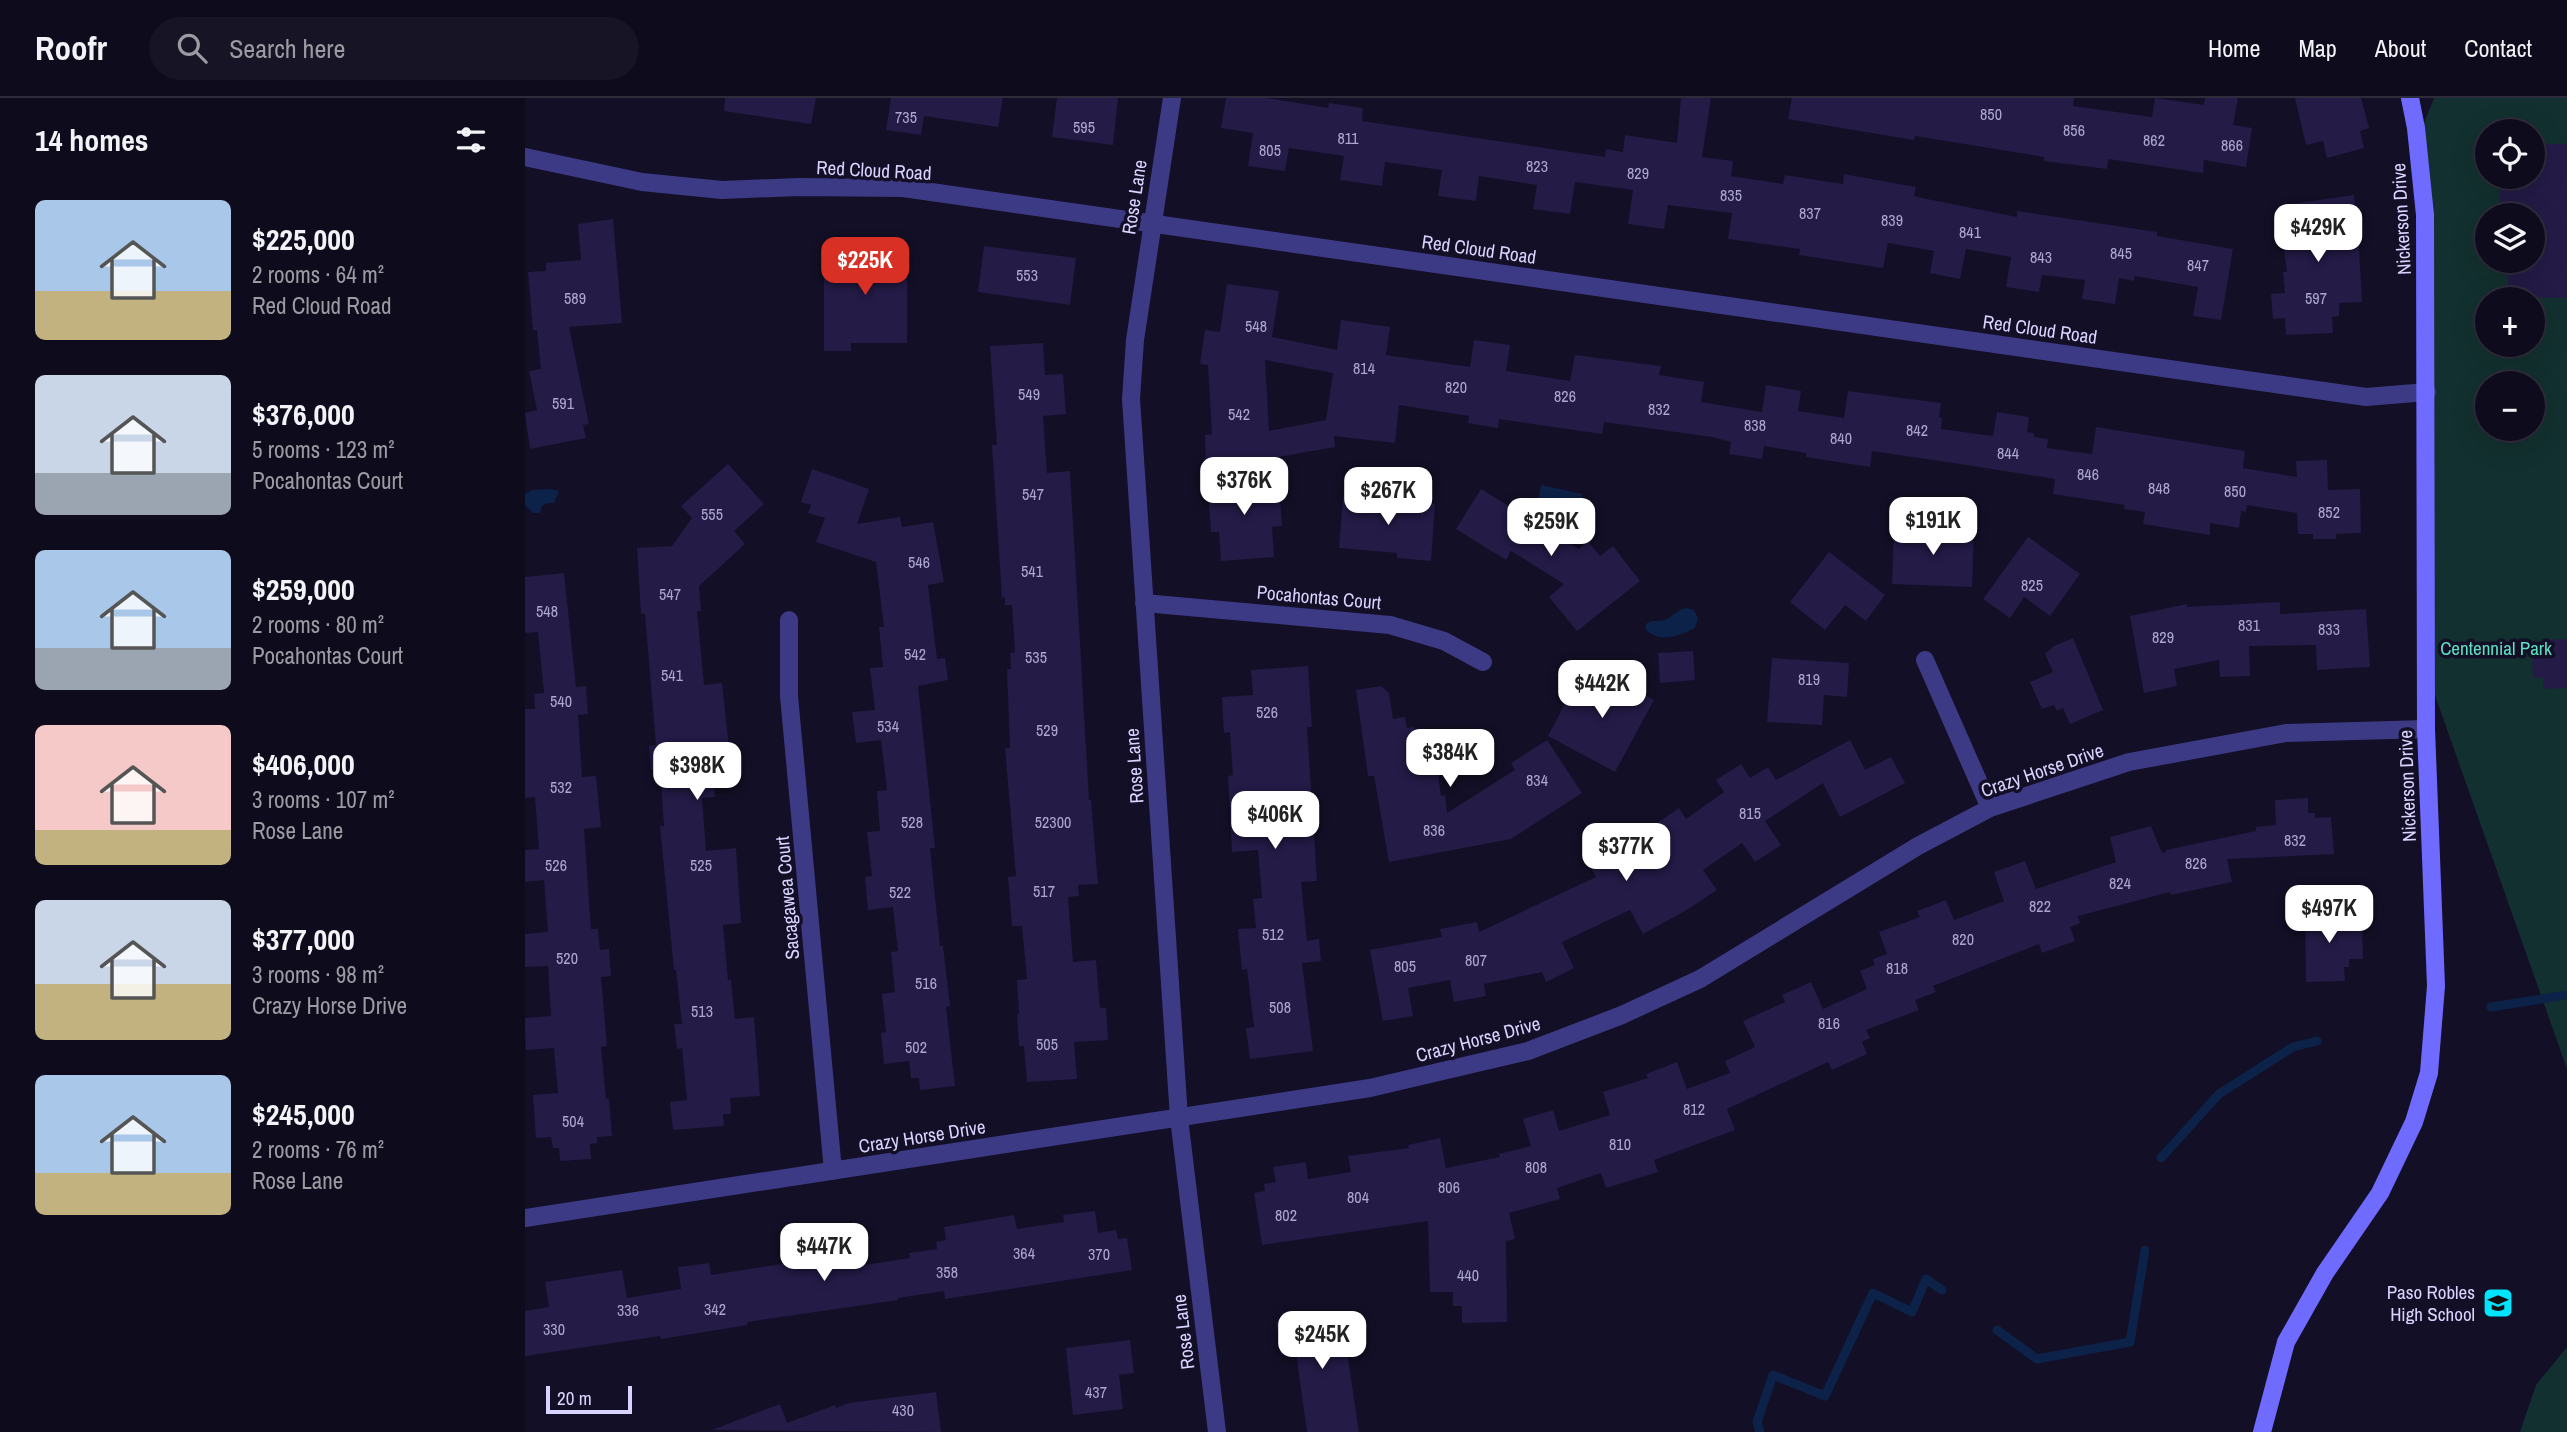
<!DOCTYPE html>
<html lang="en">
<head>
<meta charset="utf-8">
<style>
  body { margin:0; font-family:"Archivo Narrow",sans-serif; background:#171425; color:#f1f3f6; height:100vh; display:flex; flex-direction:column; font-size:26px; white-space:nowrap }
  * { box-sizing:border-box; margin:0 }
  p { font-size:23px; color:#9b9ba3 }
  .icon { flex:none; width:38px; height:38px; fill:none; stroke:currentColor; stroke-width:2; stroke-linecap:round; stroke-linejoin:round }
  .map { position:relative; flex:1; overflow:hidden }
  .drawer { display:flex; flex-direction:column; background:#0e0b1c; width:525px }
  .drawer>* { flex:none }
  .tools { position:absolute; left:1950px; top:21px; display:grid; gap:14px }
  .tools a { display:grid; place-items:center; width:70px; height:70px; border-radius:50%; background:#0e0b1c; box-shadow:0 7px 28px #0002,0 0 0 2px #2e2b3b; font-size:35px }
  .scale { position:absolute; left:21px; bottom:18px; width:86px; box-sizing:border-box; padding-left:7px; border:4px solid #d9d4ff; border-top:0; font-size:19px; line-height:24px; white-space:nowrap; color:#d9d4ff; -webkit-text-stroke:5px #130f26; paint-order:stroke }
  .price { position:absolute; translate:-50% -60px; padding:0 16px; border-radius:14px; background:#fff; color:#222; font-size:23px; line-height:46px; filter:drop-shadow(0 2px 4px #0008) }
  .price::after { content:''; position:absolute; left:50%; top:42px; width:21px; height:16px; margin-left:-10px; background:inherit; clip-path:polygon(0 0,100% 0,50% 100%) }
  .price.on { background:#d93025; color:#fff }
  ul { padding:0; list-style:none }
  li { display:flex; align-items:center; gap:21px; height:175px; padding:0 35px }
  li span { display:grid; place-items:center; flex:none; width:196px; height:140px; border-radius:10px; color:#555 }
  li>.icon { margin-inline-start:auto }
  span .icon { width:84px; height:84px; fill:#fffc; stroke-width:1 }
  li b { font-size:30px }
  h2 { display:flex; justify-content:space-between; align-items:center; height:84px; padding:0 35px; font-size:30px }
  header { display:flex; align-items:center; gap:42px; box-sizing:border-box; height:98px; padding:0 35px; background:#0e0b1c; border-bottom:2px solid #2e2b3b }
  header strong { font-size:33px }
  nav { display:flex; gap:38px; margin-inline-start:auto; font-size:24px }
  .search { width:490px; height:63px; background:#171425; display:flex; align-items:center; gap:18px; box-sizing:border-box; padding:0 24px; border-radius:38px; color:#9b9ba3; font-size:26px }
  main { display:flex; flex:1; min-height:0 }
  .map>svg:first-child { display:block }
  .green { fill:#12302f; fill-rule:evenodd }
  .water { fill:#0c2248 }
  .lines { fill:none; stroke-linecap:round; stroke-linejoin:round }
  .stream { stroke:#0c2248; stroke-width:9 }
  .building { fill:#241b47; fill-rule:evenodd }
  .street { stroke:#3d3a85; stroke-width:18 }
  .secondary { stroke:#6f6bff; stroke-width:18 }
  .labels { text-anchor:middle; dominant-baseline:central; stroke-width:7; stroke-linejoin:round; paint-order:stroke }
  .number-label { font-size:16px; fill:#aca6d1 }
  .street-label { font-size:19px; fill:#d9d4ff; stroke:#130f26 }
  .park-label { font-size:19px; fill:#5fe0c0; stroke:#130f26 }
  .poi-label { font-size:19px; fill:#d9d4ff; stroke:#130f26; text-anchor:end }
</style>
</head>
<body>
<header>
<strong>Roofr</strong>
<div class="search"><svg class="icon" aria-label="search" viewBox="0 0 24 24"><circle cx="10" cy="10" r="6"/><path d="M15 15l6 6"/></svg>Search here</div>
<nav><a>Home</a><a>Map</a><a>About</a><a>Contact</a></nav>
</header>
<main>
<section class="drawer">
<h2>14 homes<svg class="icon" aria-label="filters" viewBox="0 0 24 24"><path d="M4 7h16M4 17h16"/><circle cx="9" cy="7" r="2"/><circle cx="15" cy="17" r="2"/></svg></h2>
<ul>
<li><span style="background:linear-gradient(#a9c7e8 65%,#c2b280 0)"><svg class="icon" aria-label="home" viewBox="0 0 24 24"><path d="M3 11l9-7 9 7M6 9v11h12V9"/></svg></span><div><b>$225,000</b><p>2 rooms · 64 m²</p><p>Red Cloud Road</p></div></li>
<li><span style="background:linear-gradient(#c9d6e8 70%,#9aa5b1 0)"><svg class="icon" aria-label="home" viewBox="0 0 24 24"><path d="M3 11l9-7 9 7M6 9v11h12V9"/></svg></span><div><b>$376,000</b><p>5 rooms · 123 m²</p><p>Pocahontas Court</p></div></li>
<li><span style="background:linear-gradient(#a9c7e8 70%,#9aa5b1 0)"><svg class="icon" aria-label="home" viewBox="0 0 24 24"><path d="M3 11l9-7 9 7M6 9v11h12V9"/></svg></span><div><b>$259,000</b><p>2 rooms · 80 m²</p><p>Pocahontas Court</p></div></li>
<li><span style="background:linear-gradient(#f6c9c9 75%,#c2b280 0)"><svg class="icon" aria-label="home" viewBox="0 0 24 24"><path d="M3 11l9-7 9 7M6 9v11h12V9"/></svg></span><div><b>$406,000</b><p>3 rooms · 107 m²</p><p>Rose Lane</p></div></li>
<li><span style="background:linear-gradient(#c9d6e8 60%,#c2b280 0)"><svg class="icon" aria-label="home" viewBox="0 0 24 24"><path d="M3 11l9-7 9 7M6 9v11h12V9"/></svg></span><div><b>$377,000</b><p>3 rooms · 98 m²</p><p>Crazy Horse Drive</p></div></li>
<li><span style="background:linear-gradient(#a9c7e8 70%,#c2b280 0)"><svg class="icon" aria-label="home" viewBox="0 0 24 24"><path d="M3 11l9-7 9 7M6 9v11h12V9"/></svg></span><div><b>$245,000</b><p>2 rooms · 76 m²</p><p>Rose Lane</p></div></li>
</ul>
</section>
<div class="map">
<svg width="2042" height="1334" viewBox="0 0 2042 1334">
  <rect width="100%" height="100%" fill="#130f26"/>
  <!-- green -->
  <path class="green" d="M1909,0h133v971l-142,-402 -7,-529zM1962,33h45v46h-45zM1962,117h45v46h-45zM1962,201h45v46h-45zM1962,285h45v46h-45z
    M2042,1249v85h-47l16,-47z"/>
  <!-- water -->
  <path class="water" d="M1016,387l41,9 -3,20 -42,-8z
    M24,391l10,2 -5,12h-6l-6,3 -2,7h-7l-8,-8v-11l7,-4z
    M1161,510l8,2 4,8 -3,10c-16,8 -35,16 -50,1l1,-5c7,-5 10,-2 18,-4 9,-3 12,-10 22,-12z"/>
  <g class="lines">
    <!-- stream -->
    <path class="stream" d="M1966,909l76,-12
      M1636,1060l58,-64 74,-47 24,-6
      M1472,1232l40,29 93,-17 15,-92
      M1235,1334l-3,-10 16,-47 52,21 48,-103 39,19 14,-33 16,11"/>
  </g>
  <!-- building -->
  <path class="building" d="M200,0h91l-5,26 -87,-13z
    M366,0h112l-5,29 -74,-11 -3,19 -35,-5z
    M532,0h61l-5,47 -61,-8z
    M701,0h41l61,10 1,-5 34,5 -1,13 243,36 1,-8 17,3 2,-17 52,8 4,-45h30l-9,59 31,4 -2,15 52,8 2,-9 58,9 1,-10 72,13 -2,9 13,3 90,18v-6l140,21v4l76,13 -12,71 -28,-4 5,-29 -63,-11 -1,5 -15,-3 -4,26 -33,-5 3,-19 -43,-5 -3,17 -33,-5 5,-30 -45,-8 -6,30 -30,-6 4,-22 -46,-8 -5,25 -84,-13 1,-6 -72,-10 4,-26 -64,-8 -4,24 -36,-5 5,-34 -58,-8 -5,32 -37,-5 4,-24 -58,-9 -3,25 -38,-5 4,-26 -57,-8 -3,24 -42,-6 4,-24 -55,-8 -4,23 -37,-5 5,-33 -32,-5z
    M1267,0h282l-1,8 79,11 3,-19 49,7 1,-7h33l-5,27 19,3 -6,39 -42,-7 -1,13 -95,-14 -1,10 -63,-8v-4l-129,-21 -1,4 -126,-21z
    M1770,0h66l8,30 -9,3 4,17 -37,10 -4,-17 -17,4z
    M2007,46h35v154h-44v-6h-15v-31h24v-46h-17v-11h-15v-27h32z
    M1829,97l4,35 4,72 -23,1v13l-7,1 1,16 -47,2 -1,-17 -12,1 -2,-25 14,-1 -2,-21h4l-9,-66z
    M88,121l9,104 -53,4 20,97 -6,1 3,13 -56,11 -5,-36 12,-3 -8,-39 12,-2 -4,-39h-4l-5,-58 18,-1v-8l35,-3 -3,-36z
    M382,147v98h-56v8h-27v-99h11v-3h37v-3z
    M459,148l92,12 -6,47 -92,-13z
    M702,186l52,7 -7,46 65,13 4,-30 49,7 -4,28 84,12 4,-27 36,5 -4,26 64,10 5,-26 86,11 -2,9 45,7 -3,20 61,10 4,-27 35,6 -3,20 46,7 4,-27 93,12 -2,14 3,1 -1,11 52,7 4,-24 32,5 -2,15 7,1v4l14,2 -1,9 45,6 4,-27 149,24 -2,17 54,9 -1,-16 31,-1 1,30 32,-1 1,44 -25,1v5h-23v-5h-15l-1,-21 -50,-8 -1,7 -5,-1 -2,17 -29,-5v12l-67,-11 2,-12 -21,-3 1,-4 -72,-11 2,-15 -88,-14 -95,-14 -2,16 -64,-10v-4l-42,-7 -2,13 -33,-5 2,-12 -19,-5 -108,-15 -2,12 -103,-15 -1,9 -30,-5 1,-7 -70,-11 -4,38 -61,-7 1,11 -129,23 -1,-35 7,-1 -4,-69 -8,-1 5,-34 15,2zM740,262l68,13 -7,47 -57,11z
    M518,245l2,32 18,-1 3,40 -23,2 4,57 23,-2 19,329h2l7,84 -20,1 1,11 -11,1 5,65 23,-2 4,48h6l2,32 -34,2 3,37 -50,3 -3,-36h-5l-2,-32h2l-2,-34 10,-1 -5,-53h-10l-4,-49 8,-1 -11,-128h5l-3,-79h4l-1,-16 5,-1 -3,-47h-7v-8l-3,1 -10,-153h5l-7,-99z
    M203,366l36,40 -30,27 11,13 -46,42 2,25h-4l7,74 18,-2 8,74 -19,2 4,38 -13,1 4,53 30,-3 5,75 -18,2 5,55h3l4,39 19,-2 6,79 -30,2 1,16h-8l1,12 -51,4 -3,-28 17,-2 -5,-52 -5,1 -3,-25h8l-6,-54h-2l-14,-144h4l-4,-57 -9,1 -2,-24 7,-1 -11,-131h-4l-4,-66 35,-2 20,-28 -11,-12z
    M287,371l57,20 -12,35 43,-7 2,10 31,-5 11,60 -16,3 9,74 8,-1 3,22 -30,6 17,162h-5l10,98h3l7,60 -4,1 9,79 -35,4 -1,-12h-8l-2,-17 -25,3 -3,-31 5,-1 -4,-38 13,-2 -4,-40 7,-1 -5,-44 -25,3 -3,-33 7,-1 -5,-44 13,-1 -3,-40 10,-1 -6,-50 -25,3 -4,-31 23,-2 -5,-42 13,-1 -4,-40h5l-8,-65 -60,-20 9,-24 -17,-5 3,-8 -10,-3z
    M682,379l72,6 3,43 -10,1 2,30 -53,4 -2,-29h-8z
    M956,391l98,60 9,-8 12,15 13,-10 27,35 -63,50 -28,-34 15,-13 -53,-33 -5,9 -50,-31z
    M818,399l92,7 -4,57 -34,-3v-5l-58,-5z
    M1369,429l80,2 -2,58 -80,-3z
    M1503,439l52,37 -30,42 -26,-19 -14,21 -27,-19z
    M1304,454l56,43 -19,26 -21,-16 -20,25 -35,-28z
    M39,475l12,114 10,-1 2,28 -10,1 4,62 14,-1 5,51 -17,2 7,100h7l2,21 9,-1 2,27 -10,1 6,69 -6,1 5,52h3l3,37 -15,1v6l-7,1 1,15 -31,2 -1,-13h-6l-2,-11 -15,1 -3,-43 25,-2 -4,-45 -28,2 -1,-17v-15l26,-2 -3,-50 -23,1v-33l23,-2 -4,-52 -19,2v-32l14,-1 -4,-52 -10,1v-89h10l-1,-15 10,-1 -6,-61 -12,1 -1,-3v-53z
    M1755,504v12l86,-5 4,58 -53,3 -1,-25 -67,1 1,30 -30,1 -1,-17 -45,9 3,17 -33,7 -14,-77 57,-12v3z
    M1548,540l30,72 -33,14 -7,-16 -6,3 -3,-6 -12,4 -12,-27 23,-10 -8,-18 9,-8z
    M2042,541v49l-24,1v-11h-10l-1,-31h12l-1,-7z
    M1168,553l2,29 -35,3 -2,-30z
    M1247,560l77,5 -2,34 -23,-2 -2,30 -55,-3z
    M783,568l4,61h-5l10,154 -16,1 6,59 12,-2 2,22 -19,2 11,88 -63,8 -4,-31 8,-1 -7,-58 -5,1 -4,-41 18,-1 -3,-29 9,-1 -4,-48 -26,2 -4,-76 5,-1 -3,-43 -6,1 -2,-36 31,-2 -2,-25z
    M1070,570l59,32 -39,72 -67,-36 22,-42 8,5z
    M856,588l8,7 4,26 12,-2 2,11 6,-1 21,16 7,53 4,-1 2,18 68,-43 -4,-7 36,-23 35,53 -71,46 -122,23 -15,-86h-6l-12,-86z
    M1325,642l15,30 26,-13 14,26 -65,34 -17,-34 -58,38 16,24 -26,17 -13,-19 -39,27 14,20 -32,21 -42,23 -13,-24 -68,32 12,26 -28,14 -4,-10 -58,12 2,12 -32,6 -4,-22 -42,8 5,28 -30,5 -13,-71 72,-13 -2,-8 37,-7 2,10 117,-55 -6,-11 66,-34 -4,-5 27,-19 7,11 38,-27 -8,-12 25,-16 9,14 18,-11 8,13z
    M1783,700v15h7v5l16,-1 3,37 -107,5 5,23 -61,13 -1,-3 -92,24 2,7 -10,4 5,14 -33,12 -3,-9 -106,42 3,6 -21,8 4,10 -53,20 4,8 -8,4 5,12 -35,16 -4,-8 -101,47 8,21 -81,30 4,12 -52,16 -5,-15 -44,15 3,11 -51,14 6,26 -9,2 1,81 -45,1v-17h-9v-14h-23l-2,-71 -166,24 -8,-52 11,-2 -1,-7 12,-2 -3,-15 33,-5 2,17 43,-7 -3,-16 61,-8 -1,-3 32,-7 6,30 54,-11 -1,-3 32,-8 -8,-27 30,-9 6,21 51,-16 -7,-23 45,-14 -2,-4 31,-12 10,27 43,-16 -5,-12 30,-14 -12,-26 42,-19 -3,-7 29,-13 12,27 44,-20 -7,-18 15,-6 -2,-6 14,-5 -8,-22 41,-15 -3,-6 29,-11 8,20 50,-19 -10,-29 31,-11 11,28 80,-27 -6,-25 41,-11 11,27 4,-1v-2l90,-19v-4l20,-2 -1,-25z
    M1812,808l1,21 24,-1 1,33h-14v8h-5l1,14 -39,1 -1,-75z
    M570,1113l3,22 18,-3 2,9 9,-1 5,32 -187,29 -1,-8 -46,7v2l-151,22 1,3 -87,14 -1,-3 -135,20v-45l24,-4 -4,-25 77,-12 5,28 54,-9 -3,-22 31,-4 2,12 77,-12 -3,-14 76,-11 4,27 45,-7 -1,-5 28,-4 -1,-7 10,-2 -2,-13 70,-12 3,14 47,-7 -1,-7z
    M816,1214l18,120h-52l-11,-79 -15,2 -5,-33z
    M605,1242l4,33 -15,2 4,34 -50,6 -7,-67z
    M411,1294l5,40 -229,-2 68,-26 7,19 48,-18 1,3 13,-5z"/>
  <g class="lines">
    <!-- street -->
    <path class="street" d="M647,0l-37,242 -4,59 48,719 38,314
      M0,59l117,25 80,8 77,-3 104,1 1463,209 61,-5
      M619,505l246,22 54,16 39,21
      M264,522v76l44,475
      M1400,562l65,148
      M0,1120l845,-130 158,-37 94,-36 78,-36 218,-133 72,-38 139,-46 157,-29 140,-4"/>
    <!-- secondary -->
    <path class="secondary" d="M1737,1334l24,-90 39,-69 55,-80 34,-71 15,-49 7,-87 -10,-257 -1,-514 -9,-87 -6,-30"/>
  </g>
  <!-- icons -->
  <defs>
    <g id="school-square" transform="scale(1.575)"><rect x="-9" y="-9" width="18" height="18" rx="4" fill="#00e5ff" stroke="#130f26"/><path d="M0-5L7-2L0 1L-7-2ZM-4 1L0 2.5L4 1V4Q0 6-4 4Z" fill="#111"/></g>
  </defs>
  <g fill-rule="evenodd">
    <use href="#school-square" x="1973" y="1205"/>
  </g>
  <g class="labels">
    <!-- number labels -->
    <g class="number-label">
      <text x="1466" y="16">850</text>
      <text x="381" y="19">735</text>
      <text x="559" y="29">595</text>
      <text x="1549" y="32">856</text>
      <text x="823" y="40">811</text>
      <text x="1629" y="42">862</text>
      <text x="1707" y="47">866</text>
      <text x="745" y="52">805</text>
      <text x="1012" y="68">823</text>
      <text x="1113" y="75">829</text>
      <text x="1206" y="97">835</text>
      <text x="1285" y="115">837</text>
      <text x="1367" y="122">839</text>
      <text x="1445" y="134">841</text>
      <text x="1596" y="155">845</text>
      <text x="1516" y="159">843</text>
      <text x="1673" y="167">847</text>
      <text x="502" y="177">553</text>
      <text x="50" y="200">589</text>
      <text x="1791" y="200">597</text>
      <text x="731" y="228">548</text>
      <text x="839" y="270">814</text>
      <text x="931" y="289">820</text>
      <text x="504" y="296">549</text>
      <text x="1040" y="298">826</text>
      <text x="38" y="305">591</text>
      <text x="1134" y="311">832</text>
      <text x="714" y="316">542</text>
      <text x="1230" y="327">838</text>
      <text x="1392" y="332">842</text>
      <text x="1316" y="340">840</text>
      <text x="1483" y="355">844</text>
      <text x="1563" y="376">846</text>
      <text x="1634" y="390">848</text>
      <text x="1710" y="393">850</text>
      <text x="508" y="396">547</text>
      <text x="1804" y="414">852</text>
      <text x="187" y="416">555</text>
      <text x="394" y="464">546</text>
      <text x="507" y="473">541</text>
      <text x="1507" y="487">825</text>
      <text x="145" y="496">547</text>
      <text x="22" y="513">548</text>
      <text x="1724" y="527">831</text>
      <text x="1804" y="531">833</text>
      <text x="1638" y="539">829</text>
      <text x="390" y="556">542</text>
      <text x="511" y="559">535</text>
      <text x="147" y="577">541</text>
      <text x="1284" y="581">819</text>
      <text x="36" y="603">540</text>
      <text x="742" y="614">526</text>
      <text x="363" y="628">534</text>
      <text x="522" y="632">529</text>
      <text x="1012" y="682">834</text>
      <text x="36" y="689">532</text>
      <text x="1225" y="715">815</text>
      <text x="387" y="724">528</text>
      <text x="528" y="724">52300</text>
      <text x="909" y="732">836</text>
      <text x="1770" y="742">832</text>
      <text x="1671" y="765">826</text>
      <text x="31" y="767">526</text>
      <text x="176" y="767">525</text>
      <text x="1595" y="785">824</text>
      <text x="519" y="793">517</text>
      <text x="375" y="794">522</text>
      <text x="1515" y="808">822</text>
      <text x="748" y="836">512</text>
      <text x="1438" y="841">820</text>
      <text x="42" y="860">520</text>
      <text x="951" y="862">807</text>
      <text x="880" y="868">805</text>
      <text x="1372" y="870">818</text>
      <text x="401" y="885">516</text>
      <text x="755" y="909">508</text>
      <text x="177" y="913">513</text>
      <text x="1304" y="925">816</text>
      <text x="522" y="946">505</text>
      <text x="391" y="949">502</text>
      <text x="1169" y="1011">812</text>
      <text x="48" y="1023">504</text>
      <text x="1095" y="1046">810</text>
      <text x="1011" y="1069">808</text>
      <text x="924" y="1089">806</text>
      <text x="833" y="1099">804</text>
      <text x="761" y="1117">802</text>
      <text x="499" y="1155">364</text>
      <text x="574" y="1156">370</text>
      <text x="422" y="1174">358</text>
      <text x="943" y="1177">440</text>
      <text x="190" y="1211">342</text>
      <text x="103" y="1212">336</text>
      <text x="29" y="1231">330</text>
      <text x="571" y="1294">437</text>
      <text x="378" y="1312">430</text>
    </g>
    <!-- street labels -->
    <g class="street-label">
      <text transform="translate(349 72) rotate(3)">Red Cloud Road</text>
      <text transform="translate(609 99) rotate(-81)">Rose Lane</text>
      <text transform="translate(1876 121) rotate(-93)">Nickerson Drive</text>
      <text transform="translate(954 151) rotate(8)">Red Cloud Road</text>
      <text transform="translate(1515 231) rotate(8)">Red Cloud Road</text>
      <text transform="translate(794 499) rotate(5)">Pocahontas Court</text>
      <text transform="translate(609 668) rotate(-94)">Rose Lane</text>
      <text transform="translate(1517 672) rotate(-19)">Crazy Horse Drive</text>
      <text transform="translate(1882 688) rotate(-92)">Nickerson Drive</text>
      <text transform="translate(262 800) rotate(-95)">Sacagawea Court</text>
      <text transform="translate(953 941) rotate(-15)">Crazy Horse Drive</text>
      <text transform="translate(397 1038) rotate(-9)">Crazy Horse Drive</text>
      <text transform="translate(658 1234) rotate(-97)">Rose Lane</text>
    </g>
    <!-- park labels -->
    <g class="park-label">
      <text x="1971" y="550">Centennial Park</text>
    </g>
    <!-- poi labels -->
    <g class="poi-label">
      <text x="1950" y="1194">Paso Robles<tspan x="1950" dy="22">High School</tspan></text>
    </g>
  </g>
</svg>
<div class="tools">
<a><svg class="icon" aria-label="locate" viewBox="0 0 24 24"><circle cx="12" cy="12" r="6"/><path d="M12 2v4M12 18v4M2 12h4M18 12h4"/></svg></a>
<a><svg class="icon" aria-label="layers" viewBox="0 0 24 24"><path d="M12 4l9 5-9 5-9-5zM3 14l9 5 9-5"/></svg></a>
<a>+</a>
<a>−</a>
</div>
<div class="scale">20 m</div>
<b class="price" style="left:1793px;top:166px">$429K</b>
<b class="price on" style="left:340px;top:199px">$225K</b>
<b class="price" style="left:719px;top:419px">$376K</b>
<b class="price" style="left:863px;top:429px">$267K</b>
<b class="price" style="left:1408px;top:459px">$191K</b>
<b class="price" style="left:1026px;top:460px">$259K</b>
<b class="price" style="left:1077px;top:622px">$442K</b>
<b class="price" style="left:925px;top:691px">$384K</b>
<b class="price" style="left:172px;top:704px">$398K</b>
<b class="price" style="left:750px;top:753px">$406K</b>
<b class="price" style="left:1101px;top:785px">$377K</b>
<b class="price" style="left:1804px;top:847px">$497K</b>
<b class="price" style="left:299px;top:1185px">$447K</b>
<b class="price" style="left:797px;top:1273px">$245K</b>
</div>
</main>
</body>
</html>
